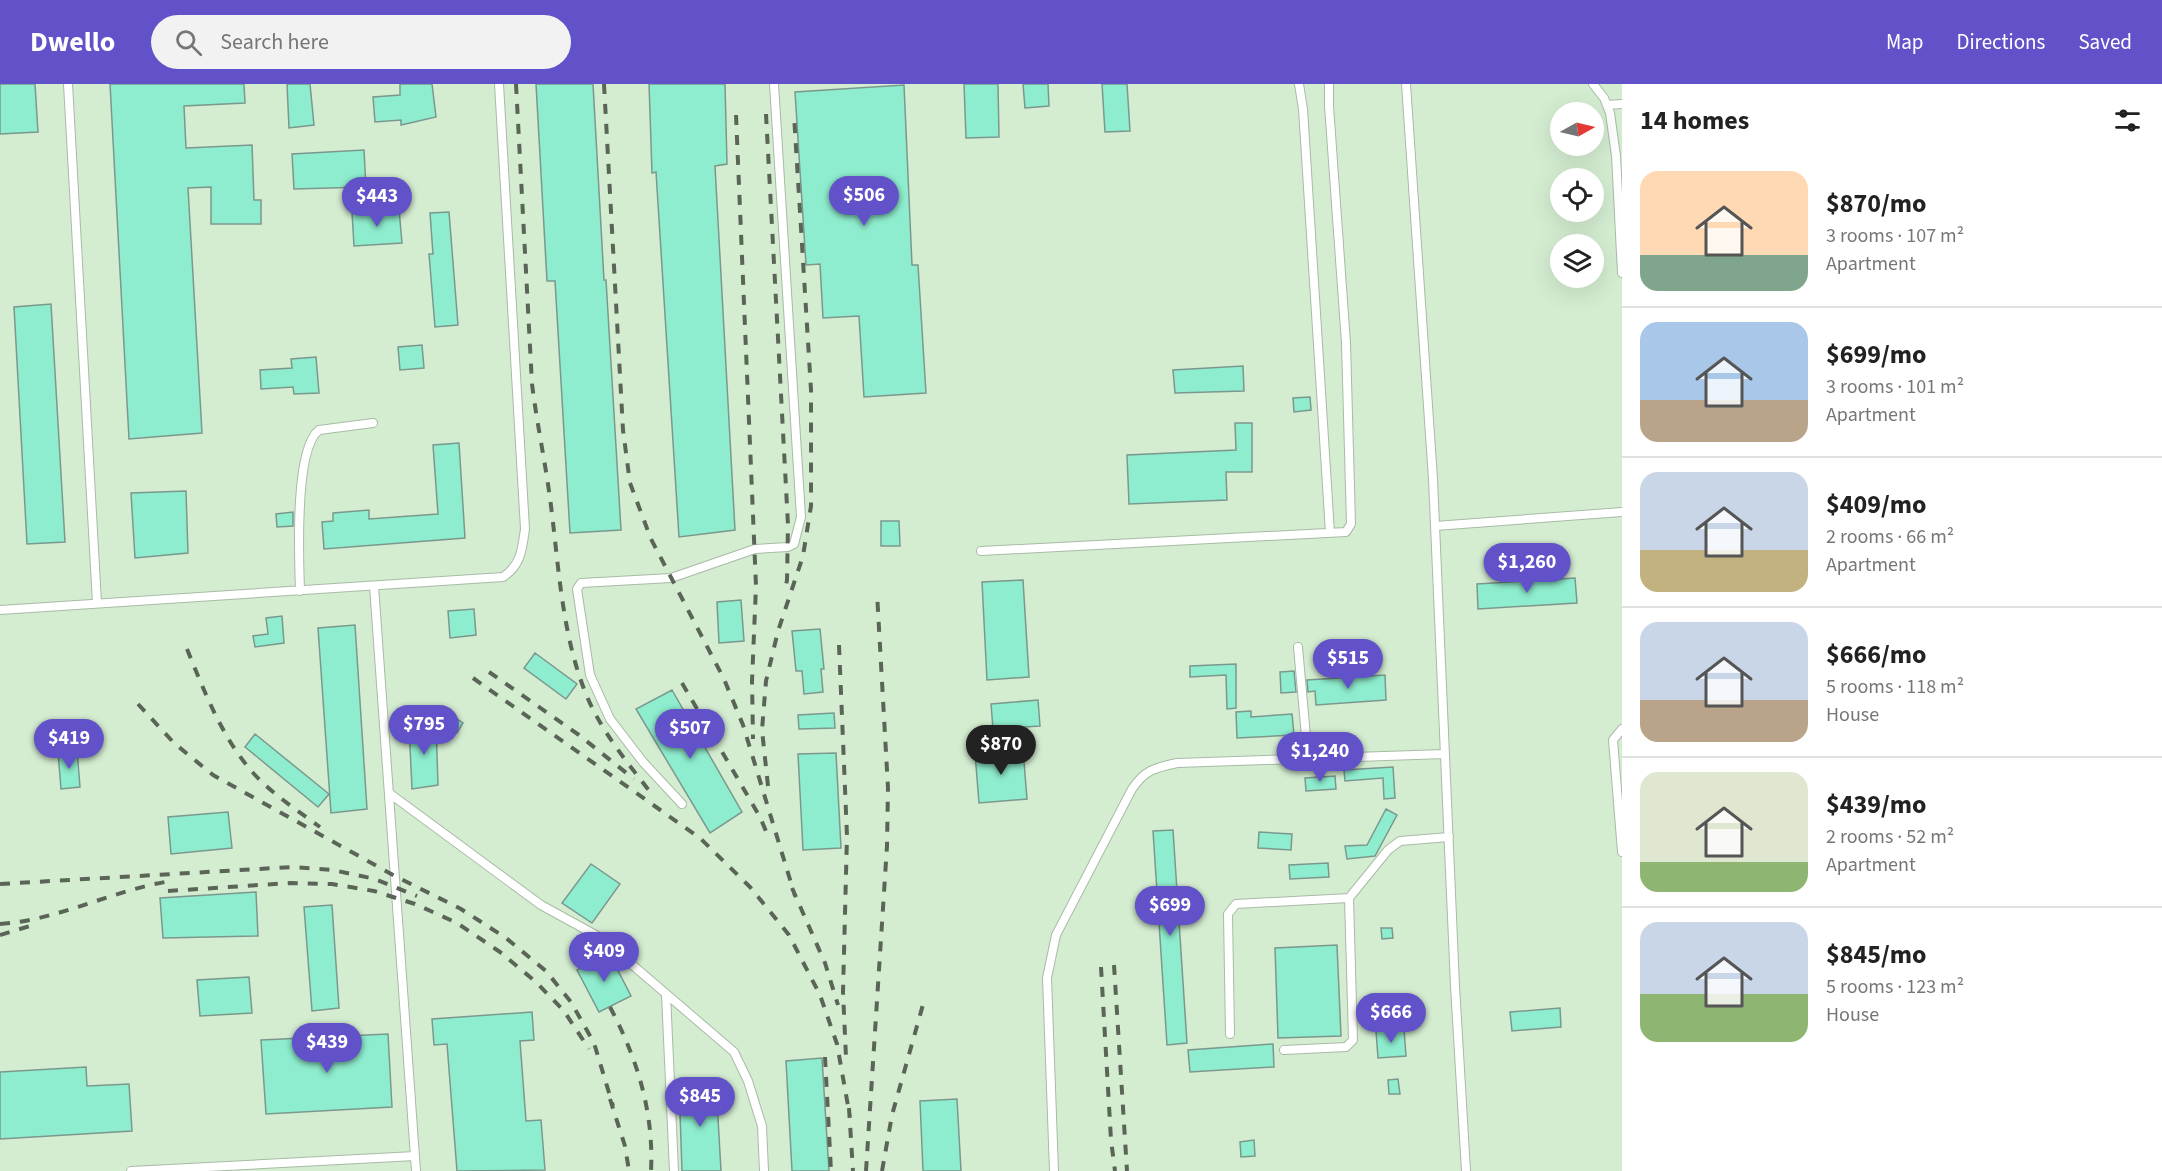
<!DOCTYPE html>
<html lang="en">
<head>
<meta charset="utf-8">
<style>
  body { margin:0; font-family:"Source Sans 3",sans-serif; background:#f2f2f2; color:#222; height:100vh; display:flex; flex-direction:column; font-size:22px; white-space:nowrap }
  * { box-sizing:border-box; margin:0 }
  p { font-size:20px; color:#767676 }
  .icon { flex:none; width:33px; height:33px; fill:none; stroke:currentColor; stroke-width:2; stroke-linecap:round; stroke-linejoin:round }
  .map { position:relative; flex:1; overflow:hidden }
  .sheet { display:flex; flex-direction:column; background:#fff; width:540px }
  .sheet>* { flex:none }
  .needle { width:39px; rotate:82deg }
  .buttons { position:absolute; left:1550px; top:18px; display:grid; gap:12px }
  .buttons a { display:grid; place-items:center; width:54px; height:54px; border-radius:50%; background:#fff; box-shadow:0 6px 24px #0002; font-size:30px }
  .price { position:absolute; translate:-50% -51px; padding:0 14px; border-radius:21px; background:#6152ca; color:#fff; font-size:20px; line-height:39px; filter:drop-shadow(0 2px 3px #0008) }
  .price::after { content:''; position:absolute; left:50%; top:36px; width:18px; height:14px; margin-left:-9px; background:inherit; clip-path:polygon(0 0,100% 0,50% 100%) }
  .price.active { background:#222; color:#fff }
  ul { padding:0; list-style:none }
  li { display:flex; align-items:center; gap:18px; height:150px; padding:0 18px }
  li+li { border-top:2px solid #e0e0e0 }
  li span { display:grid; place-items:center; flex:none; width:168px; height:120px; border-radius:18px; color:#555 }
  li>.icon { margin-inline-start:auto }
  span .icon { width:72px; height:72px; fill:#fffc; stroke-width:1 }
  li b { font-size:26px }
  h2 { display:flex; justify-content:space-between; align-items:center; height:72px; padding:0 18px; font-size:26px }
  header { display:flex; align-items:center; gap:36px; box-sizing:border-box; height:84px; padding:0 30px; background:#6152ca; color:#fff }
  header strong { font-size:28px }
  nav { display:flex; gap:33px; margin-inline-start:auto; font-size:21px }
  .search { width:420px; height:54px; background:#f2f2f2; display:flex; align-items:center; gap:15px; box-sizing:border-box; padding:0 21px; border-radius:33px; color:#767676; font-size:22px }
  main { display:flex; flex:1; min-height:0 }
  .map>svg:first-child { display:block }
  .built { fill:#d4edd1; fill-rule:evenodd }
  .building { fill:#8eedce; stroke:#7b988e; stroke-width:1.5 }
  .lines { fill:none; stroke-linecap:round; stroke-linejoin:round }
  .service-casing { stroke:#a8bba6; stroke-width:10 }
  .service { stroke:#fff; stroke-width:8 }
  .rail { stroke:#5a6558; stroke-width:4; stroke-dasharray:10 10; stroke-linecap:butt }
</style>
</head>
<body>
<header>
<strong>Dwello</strong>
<div class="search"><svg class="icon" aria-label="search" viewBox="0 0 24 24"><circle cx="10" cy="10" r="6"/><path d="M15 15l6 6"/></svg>Search here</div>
<nav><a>Map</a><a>Directions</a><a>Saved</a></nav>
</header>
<main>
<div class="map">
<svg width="1622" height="1087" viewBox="0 0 1622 1087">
  <rect width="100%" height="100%" fill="#e4f9e2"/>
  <!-- built -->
  <path class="built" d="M0,0h1622v1087h-1622zM1560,28h33v34h-33zM1560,94h33v34h-33zM1560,160h33v34h-33z"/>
  <!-- building -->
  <path class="building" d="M0,0h35l3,48 -38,2z
    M110,0h134l1,19 -61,3 2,42 66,-3 2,55h7v24h-50v-37l-23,1 14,245 -73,6z
    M287,0h23l4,41 -25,3z
    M400,0h32l4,33 -35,8v-5l-26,2 -2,-25 27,-2z
    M536,0h57l11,196h2l15,250 -51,3 -15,-252h-8z
    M649,0h76l2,80 -12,2 20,364 -56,7 -23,-365 -4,1z
    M964,0h34l1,53 -33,1z
    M1023,0h25l1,22 -24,2z
    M1102,0h25l3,47 -25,1z
    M904,1l8,180h6l8,128 -62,4 -5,-81 -36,2 -3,-54 -14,1 -11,-173z
    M364,66l2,37 -72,2 -2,-35z
    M399,125l3,34 -48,3 -2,-34z
    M449,128l9,113 -23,2 -6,-73h4l-3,-41z
    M51,220l14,238 -38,2 -13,-237z
    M422,261l2,23 -24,2 -2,-23z
    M316,273l3,36 -25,1 -1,-7 -32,2 -1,-19 32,-2 -1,-9z
    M1243,282l1,25 -69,2 -2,-23z
    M1310,313l1,13 -17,2 -1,-14z
    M1235,339h17v49h-26l1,28 -98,4 -2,-49 109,-5z
    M459,359l6,95 -141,11 -2,-27 11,-1v-8l36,-3v9l69,-5 -5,-69z
    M186,407l2,62 -53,5 -4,-65z
    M293,428v14l-16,1 -1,-13z
    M881,437h18l1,25h-19z
    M1575,494l2,25 -99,6 -1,-25z
    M1023,496l6,97 -42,3 -5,-98z
    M741,516l3,41 -25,2 -2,-41z
    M474,525l2,26 -26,3 -2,-27z
    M282,532l2,27 -29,4 -2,-11 15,-2 -2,-16z
    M355,541l12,184 -36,4 -13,-185z
    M820,545l4,40h-3l2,23 -19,2 -2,-23h-6l-4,-40z
    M535,569l42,31 -11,15 -42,-31z
    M1236,580v44l-9,1 -1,-34 -36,2v-11z
    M1294,587l2,21 -15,1 -1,-21z
    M1385,591l1,25 -70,5 -1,-14 -7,1 -1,-12z
    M672,606l70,122 -32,21 -74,-124z
    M1038,616l2,26 -47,3 -2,-25z
    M444,626l19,13 -6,10 -19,-14z
    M1251,627v6l41,-3 2,21 -57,3 -1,-26z
    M834,629l1,15 -36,1 -1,-14z
    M436,640l2,61 -26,4 -3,-63z
    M255,650l74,60 -11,13 -73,-60z
    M1023,665l4,50 -48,4 -4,-50z
    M77,666l3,37 -19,2 -3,-37z
    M836,669l5,95 -38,2 -5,-96z
    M1393,683l2,31 -11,1 -1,-21 -38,3 -1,-11z
    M1335,692l1,13 -30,2 -1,-13z
    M1386,725l11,6 -22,41 -28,3 -2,-13 22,-1z
    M228,728l4,36 -61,6 -3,-37z
    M1173,746l14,213 -20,2 -14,-214z
    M1259,748l33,2 -1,16 -33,-2z
    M1328,779l1,14 -39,2 -1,-14z
    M591,780l29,20 -28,39 -30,-20z
    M256,808l2,44 -95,2 -3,-40z
    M332,821l7,103 -27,3 -8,-104z
    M1381,844h11l1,10 -11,1z
    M1337,861l4,91 -63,2 -3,-90z
    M609,869l22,43 -32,16 -22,-42z
    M249,893l3,36 -52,3 -3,-36z
    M1560,924l1,19 -49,4 -2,-19z
    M532,928l2,28 -14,1 6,80 15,-1 4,50 -88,1 -10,-127 -13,1 -2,-26z
    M1404,945l2,27 -28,2 -2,-27z
    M388,950l4,73 -126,7 -5,-74z
    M1273,960l1,23 -84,5 -2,-22z
    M822,974l7,113h-37l-6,-110z
    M86,983l1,19 42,-2 3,47 -132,8v-67z
    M1398,995l2,15h-11l-1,-14z
    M716,999l5,88h-39l-3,-87z
    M957,1015l4,72h-38l-3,-70z
    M1254,1056l1,16 -14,1 -1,-15z"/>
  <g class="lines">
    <!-- service casing -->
    <g class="service-casing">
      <path id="service" d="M68,0l29,519
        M1299,0l4,25 27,424
        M1406,0l27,395 22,507 11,185
        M1593,0l11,14 6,15 6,43 6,117
        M1607,21l15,-1
        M1435,442l187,-14
        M981,467l365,-19 5,-8 -5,-181 -17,-237v-22
        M374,502l42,585
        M300,507c-1,-33 -6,-142 19,-161l54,-7
        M0,526l503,-33c18,-12 19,-27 22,-48l-26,-445
        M1298,563l10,112
        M1622,645l-9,11 9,112
        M389,709l152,112 60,33 133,114 14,29 14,45 2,45
        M682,720l-39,-42 -33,-43 -20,-44 -13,-86 4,-6 90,-5 84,-29 33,-2 6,-3 7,-27 -27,-433
        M666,910l8,177
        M1230,950l-2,-120 8,-10 113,-6
        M1284,966l62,-3 7,-7 -4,-142 39,-48 12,-9 49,-4
        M131,1087l284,-15
        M1054,1087l-7,-193 9,-43 76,-146c13,-19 22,-21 45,-26l268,-9"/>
    </g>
    <!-- service -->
    <use href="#service" class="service"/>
    <!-- rail -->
    <path class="rail" d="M516,0l16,300c5,41 14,81 19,122 8,63 11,129 35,188 15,37 41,68 65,99
      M604,0l19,346 7,53 21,56 73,140 19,46 52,171
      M766,30l22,411 -1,55 -2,10
      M736,31l20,471 -4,95 1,58
      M839,561l8,191 -4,156 3,65
      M187,565c18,44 36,91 68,126 19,20 43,36 65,52
      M489,588l90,63 55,44
      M473,594l227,160 50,49 39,48 31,60 17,49 13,73
      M682,599l78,134 8,19
      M138,620l36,39 39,32 180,100 68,34 45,29 40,33 25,31 23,41 19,63
      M768,702l-6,-56 4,-49 12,-50 25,-75 8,-50v-116l-17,-275
      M0,800l293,-17 40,3 42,9 42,17
      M792,804l33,75 13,42
      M168,807l122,-8 42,1 42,7 41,13 42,19 43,29 36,30 28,29 25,38
      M0,840c58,-4 109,-32 165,-42
      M0,851l30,-9
      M1114,881l13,206
      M1101,883l10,173 4,31
      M610,923c27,51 44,105 41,164
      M825,973l6,114
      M610,1015l15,47 4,25
      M849,1024l4,63
      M866,1087l21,-325 1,-58 -11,-195
      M882,1087l10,-56 32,-114"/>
  </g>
</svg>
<div class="buttons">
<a><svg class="needle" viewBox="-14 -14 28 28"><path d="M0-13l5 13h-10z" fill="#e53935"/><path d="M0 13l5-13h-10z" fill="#767676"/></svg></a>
<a><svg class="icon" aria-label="locate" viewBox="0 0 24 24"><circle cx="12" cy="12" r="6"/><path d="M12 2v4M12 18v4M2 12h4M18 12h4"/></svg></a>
<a><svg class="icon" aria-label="layers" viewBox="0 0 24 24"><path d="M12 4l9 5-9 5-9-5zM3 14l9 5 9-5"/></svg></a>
</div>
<b class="price" style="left:864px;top:143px">$506</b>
<b class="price" style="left:377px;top:144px">$443</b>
<b class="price" style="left:1527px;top:510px">$1,260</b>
<b class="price" style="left:1348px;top:606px">$515</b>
<b class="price" style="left:424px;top:672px">$795</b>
<b class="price" style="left:690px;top:676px">$507</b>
<b class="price" style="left:69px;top:686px">$419</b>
<b class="price active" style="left:1001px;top:692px">$870</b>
<b class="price" style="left:1320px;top:699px">$1,240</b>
<b class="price" style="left:1170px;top:853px">$699</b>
<b class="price" style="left:604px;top:899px">$409</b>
<b class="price" style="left:1391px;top:960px">$666</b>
<b class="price" style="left:327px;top:990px">$439</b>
<b class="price" style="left:700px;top:1044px">$845</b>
</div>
<section class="sheet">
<h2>14 homes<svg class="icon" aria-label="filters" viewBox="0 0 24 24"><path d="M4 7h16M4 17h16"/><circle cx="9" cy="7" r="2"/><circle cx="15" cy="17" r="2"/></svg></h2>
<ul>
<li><span style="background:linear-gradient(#ffd9b3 70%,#7fa58c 0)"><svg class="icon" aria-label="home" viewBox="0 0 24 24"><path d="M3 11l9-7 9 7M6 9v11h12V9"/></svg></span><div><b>$870/mo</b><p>3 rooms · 107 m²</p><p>Apartment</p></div></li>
<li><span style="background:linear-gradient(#a9c7e8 65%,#b9a48a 0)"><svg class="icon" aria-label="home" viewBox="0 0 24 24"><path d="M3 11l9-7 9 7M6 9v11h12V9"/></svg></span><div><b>$699/mo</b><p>3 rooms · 101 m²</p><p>Apartment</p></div></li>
<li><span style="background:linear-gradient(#c9d6e8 65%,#c2b280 0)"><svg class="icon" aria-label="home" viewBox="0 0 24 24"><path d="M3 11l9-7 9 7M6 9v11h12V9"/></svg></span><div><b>$409/mo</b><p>2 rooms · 66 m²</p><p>Apartment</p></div></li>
<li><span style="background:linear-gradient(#c9d6e8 65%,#b9a48a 0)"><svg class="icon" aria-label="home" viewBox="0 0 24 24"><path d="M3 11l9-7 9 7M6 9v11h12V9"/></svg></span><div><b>$666/mo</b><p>5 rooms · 118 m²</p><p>House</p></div></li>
<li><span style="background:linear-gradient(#dfe7d0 75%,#8fb573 0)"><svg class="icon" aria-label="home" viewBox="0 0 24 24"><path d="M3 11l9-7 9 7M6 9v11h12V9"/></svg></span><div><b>$439/mo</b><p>2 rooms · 52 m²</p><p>Apartment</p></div></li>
<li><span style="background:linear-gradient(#c9d6e8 60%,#8fb573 0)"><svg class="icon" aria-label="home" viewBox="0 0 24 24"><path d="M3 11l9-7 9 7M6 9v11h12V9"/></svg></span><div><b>$845/mo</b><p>5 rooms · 123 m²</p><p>House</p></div></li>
</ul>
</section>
</main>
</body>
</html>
